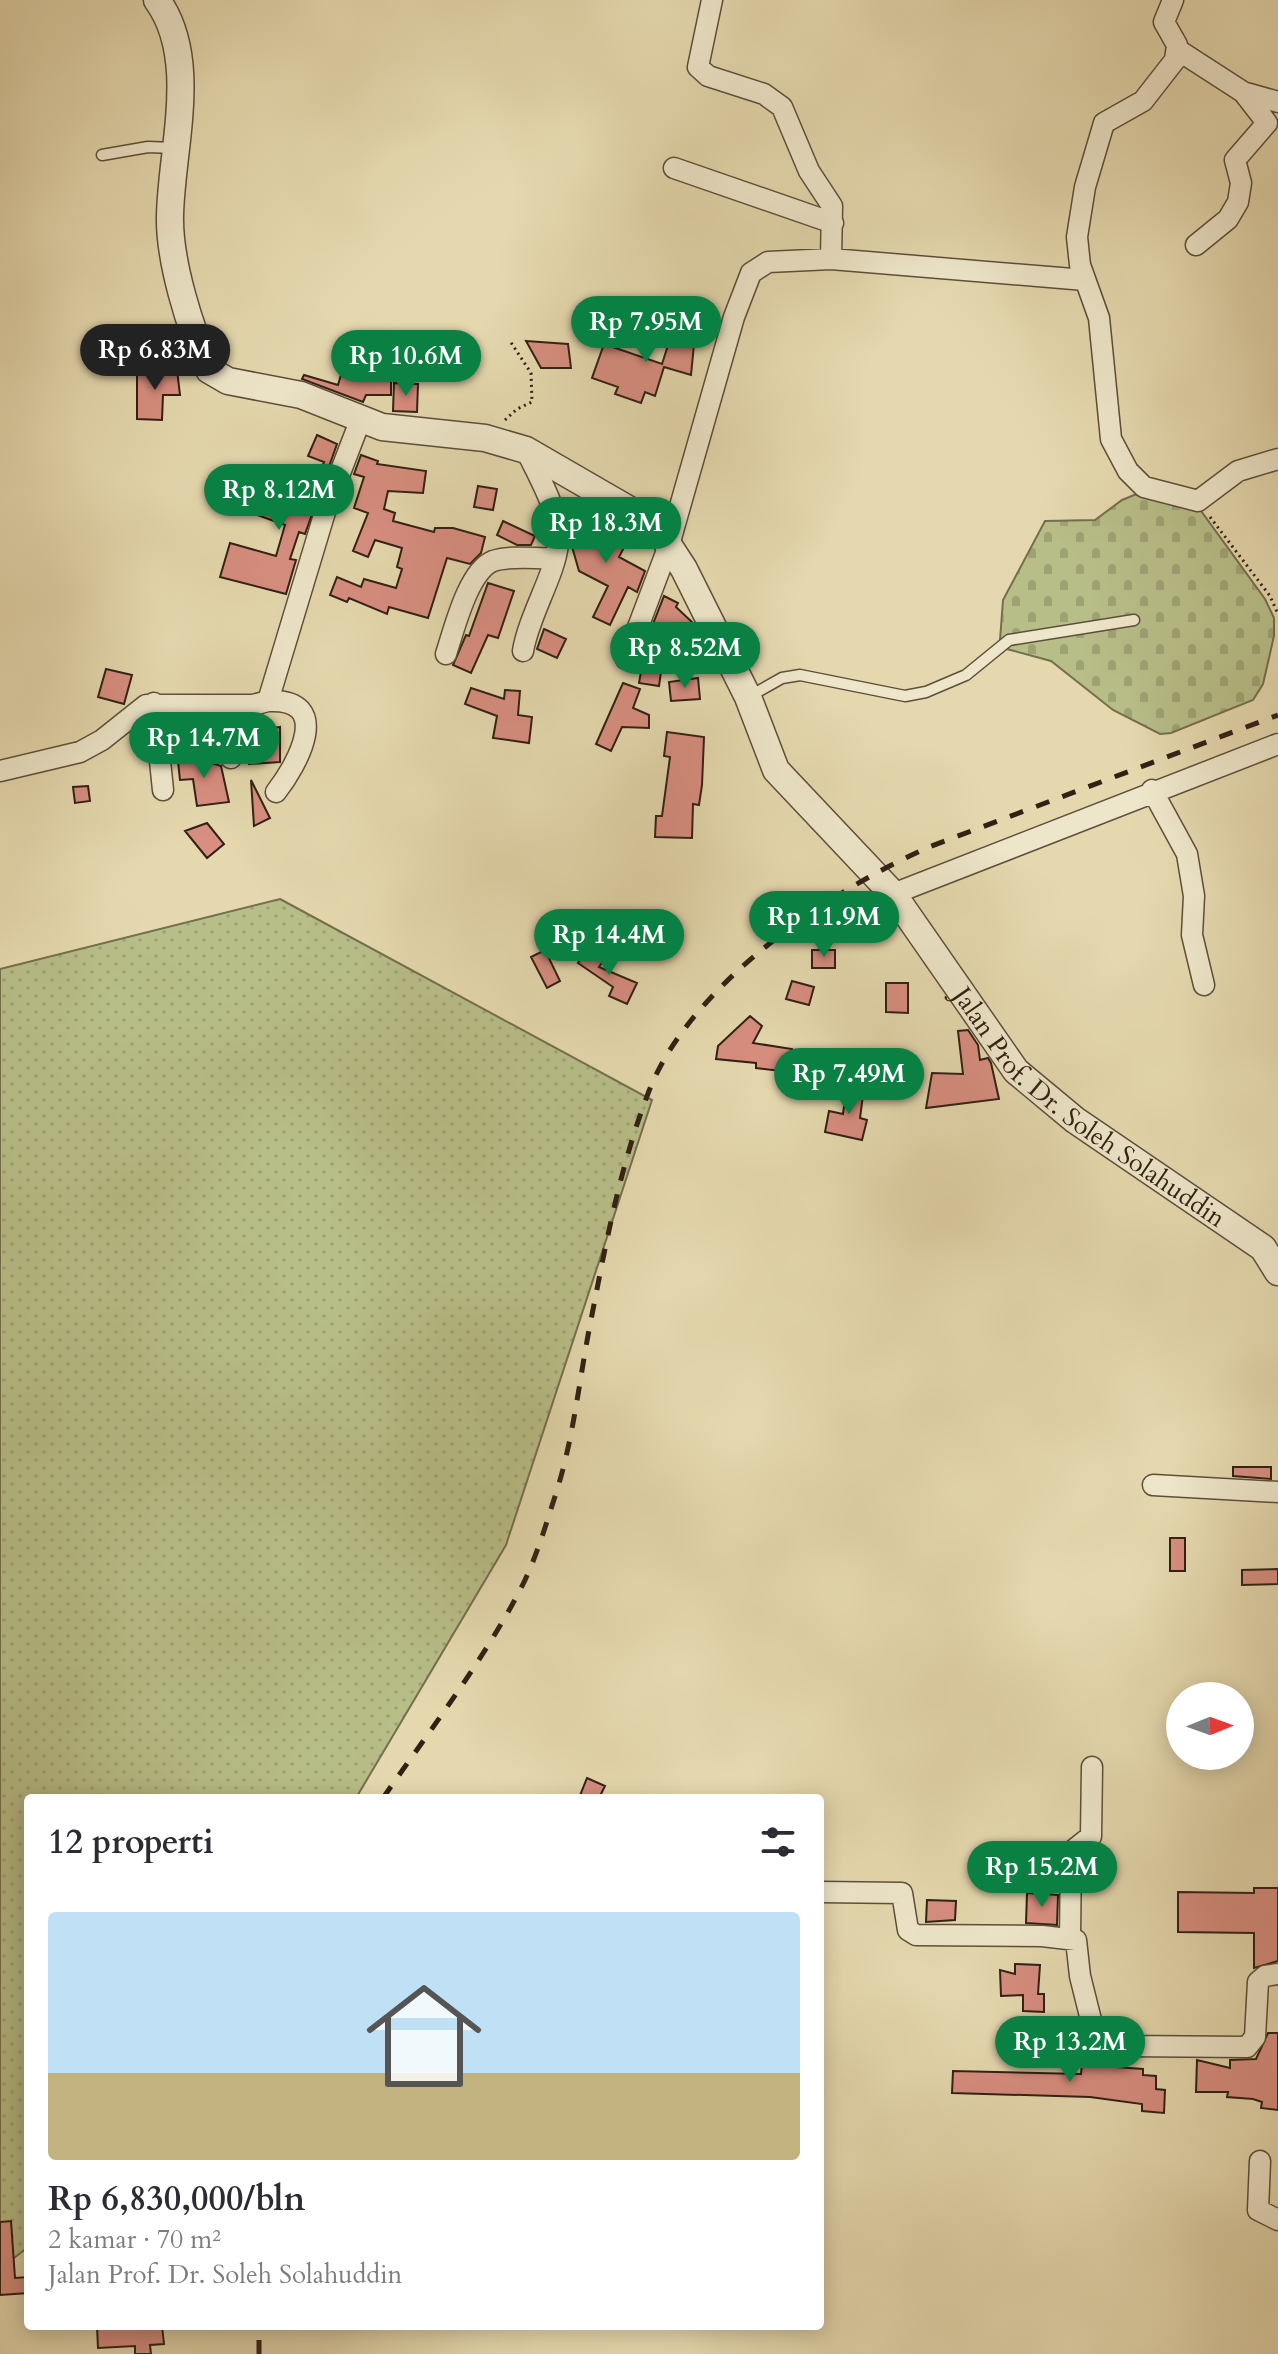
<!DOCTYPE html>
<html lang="id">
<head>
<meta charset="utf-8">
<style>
  body { margin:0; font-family:Cardo,serif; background:#f2f2f3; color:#2b2b33; height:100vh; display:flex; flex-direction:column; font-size:30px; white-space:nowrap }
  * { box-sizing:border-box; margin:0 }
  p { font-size:26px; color:#7c7c81 }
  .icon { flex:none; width:44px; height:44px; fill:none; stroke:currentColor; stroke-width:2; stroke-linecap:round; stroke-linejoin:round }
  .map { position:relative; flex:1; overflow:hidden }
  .panel { position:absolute; left:24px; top:1794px; width:800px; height:536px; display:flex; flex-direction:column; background:#fff; border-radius:8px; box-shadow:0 4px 20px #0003 }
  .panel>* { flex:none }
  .needle { width:52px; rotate:89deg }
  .fabs { position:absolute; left:1166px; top:1682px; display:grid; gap:16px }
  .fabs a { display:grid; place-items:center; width:88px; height:88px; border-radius:50%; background:#fff; box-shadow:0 4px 20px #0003; font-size:40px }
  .price { position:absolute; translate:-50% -68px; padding:0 18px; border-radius:28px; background:#0b8043; color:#fff; font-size:26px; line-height:52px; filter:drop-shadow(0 2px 4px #0008) }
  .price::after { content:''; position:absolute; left:50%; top:48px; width:24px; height:18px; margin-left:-12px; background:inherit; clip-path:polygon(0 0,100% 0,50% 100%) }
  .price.current { background:#222; color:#fff }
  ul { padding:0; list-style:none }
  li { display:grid; align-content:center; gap:16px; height:424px; padding:0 24px }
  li+li { border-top:2px solid #e1e1e2 }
  li span { display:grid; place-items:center; height:248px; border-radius:8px; color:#555 }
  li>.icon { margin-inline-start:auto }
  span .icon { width:144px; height:144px; fill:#fffc; stroke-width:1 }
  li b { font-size:34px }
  h2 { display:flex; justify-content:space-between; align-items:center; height:96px; padding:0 24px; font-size:34px }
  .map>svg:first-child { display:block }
  .grass { fill:url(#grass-dots); stroke:#746f4e; stroke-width:2 }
  .cemetery { fill:url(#cemetery-stones); stroke:#746f4e; stroke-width:2 }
  .building { fill:#d88e80; stroke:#312014; stroke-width:2 }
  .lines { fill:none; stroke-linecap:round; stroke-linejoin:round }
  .service-casing { stroke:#5e4e3a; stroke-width:13 }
  .minor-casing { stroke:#5e4e3a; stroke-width:23 }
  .tertiary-casing { stroke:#5e4e3a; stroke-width:29 }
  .path { stroke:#312014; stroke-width:3; stroke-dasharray:2 4; stroke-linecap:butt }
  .service { stroke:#eee6ca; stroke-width:10 }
  .minor { stroke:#eee6ca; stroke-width:20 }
  .tertiary { stroke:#eee6ca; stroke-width:26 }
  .rail { stroke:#312014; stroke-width:5; stroke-dasharray:14 14; stroke-linecap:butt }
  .labels { text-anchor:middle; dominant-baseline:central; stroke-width:8; stroke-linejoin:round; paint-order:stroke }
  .street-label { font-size:26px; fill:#312014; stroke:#eee6ca }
</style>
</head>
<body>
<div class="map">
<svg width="1278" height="2354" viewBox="0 0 1278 2354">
  <defs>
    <pattern id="grass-dots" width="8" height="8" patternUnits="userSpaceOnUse" patternTransform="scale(2)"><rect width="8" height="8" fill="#b8be88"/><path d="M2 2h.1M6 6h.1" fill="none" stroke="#9fa374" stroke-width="1.8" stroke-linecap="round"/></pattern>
    <pattern id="cemetery-stones" width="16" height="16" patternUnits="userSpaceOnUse" patternTransform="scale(2)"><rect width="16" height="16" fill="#b8be88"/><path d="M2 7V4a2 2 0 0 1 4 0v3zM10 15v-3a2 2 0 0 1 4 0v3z" fill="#9fa374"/></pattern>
  </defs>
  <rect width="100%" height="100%" fill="#e5d8ae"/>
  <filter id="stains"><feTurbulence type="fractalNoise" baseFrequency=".0025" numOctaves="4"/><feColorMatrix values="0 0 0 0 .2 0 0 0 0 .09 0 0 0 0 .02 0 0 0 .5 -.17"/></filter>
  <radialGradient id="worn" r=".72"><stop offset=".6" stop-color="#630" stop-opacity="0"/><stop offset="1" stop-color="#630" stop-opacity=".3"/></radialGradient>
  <!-- grass -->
  <path class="grass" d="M280,899l372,201 -146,445 -150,253h-328v449l-28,22v-1300z"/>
  <!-- cemetery -->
  <path class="cemetery" d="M1144,491l52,13 69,95 9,19v18l-11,48 -10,16 -82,33 -11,1 -47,-24 -62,-49 -44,-12 -7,-9 3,-40 42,-79 50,-1 27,-20z"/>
  <!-- building -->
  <path class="building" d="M677,317l19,7 -5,51 -27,-8 -9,29 -10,-4 -4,11 -26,-9 3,-7 -26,-9 12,-34 58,20z
    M526,341l42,3 3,24h-30z
    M350,344l41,11 -5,19 5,1v20h-25l-3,7 -61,-23 2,-4 34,10z
    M137,370h40l3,25h-17l-1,25 -25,-1z
    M394,383l24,1 -1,28 -24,-1z
    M317,435l20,9 -32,90 -6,-2 -9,27 6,1 -10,34 -66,-17 10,-34 46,13 9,-31 -28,-10 11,-30 40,14 16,-37 -16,-6z
    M361,455l17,6 -1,3 49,7 -3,22 -35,-2 -4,18 11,4 -2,8 41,11 1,-4h18l32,9 -4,16 -11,11 -23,-6 -19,60 -39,-11 -2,7 -38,-16 -2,4 -17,-7 7,-18 24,10 3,-8 32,9 6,-19 -5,-2 5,-19 -27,-8 -7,17 -15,-6 15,-38 -14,-5 10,-31 -10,-3z
    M478,486l19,3 -4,21 -19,-3z
    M584,517l31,16 3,-4 12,7 -11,21 26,14 -8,21 -9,-5 -18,38 -17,-8 15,-31 -29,-15 -8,-28z
    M503,521l32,15 -4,9h-14l-20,-10z
    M488,583l26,8 -16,47 -10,-3 -17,38 -18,-8 13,-30 3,1z
    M664,596l14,7 -2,4 17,16 5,11 -4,18 -19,-3 3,-12 -25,-13z
    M544,629l22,10 -9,19 -20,-9z
    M644,655l19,3 -4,28 -20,-3z
    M106,669l26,6 -8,29 -26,-7z
    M698,678l2,21 -29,2 -2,-19z
    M623,683l17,6 -7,19 16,7v13l-27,-1 -11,24 -15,-7z
    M471,688l33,11 1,-9 15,1 -2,24 14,2 -3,26 -36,-5 4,-22 -32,-12z
    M177,718h41l1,24 -43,5z
    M280,727v35l-31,2 -2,-32z
    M667,732l37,5 -2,48 -3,20 -6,-1 -1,34 -37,-1 1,-21h6l8,-59 -6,-1z
    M177,752l44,14 8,36 -32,4 -4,-27 -13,1z
    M251,780l19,38 -16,8z
    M88,786l2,15 -15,2 -2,-16z
    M207,823l17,21 -17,14 -22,-27z
    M560,922l3,30 -16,-12 -2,-16z
    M588,948l16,12 -5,7 38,16 -10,21 -18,-8 4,-9 -35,-24z
    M545,950l15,31 -13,7 -16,-31z
    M812,950h23v18h-23z
    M792,981l22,6 -5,18 -23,-6z
    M886,983h22v30l-22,-1z
    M750,1016l12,10 -9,17 39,6 -3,23 -33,-4v-5l-40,-4 2,-13z
    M968,1030l10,15 2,15 8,-2 3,5 8,36 -73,9 6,-35 31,1 -5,-43z
    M847,1086l17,1 -4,31 7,2 -5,20 -37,-8 4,-21 14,3z
    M1233,1467h38v12l-38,-3z
    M1170,1538h15v33h-15z
    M1278,1569v15l-36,1v-15z
    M587,1778l18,8 -6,12h-20z
    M1254,1888h24v73l-24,7v-35l-76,-1v-40l76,1z
    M1027,1893l31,2 -1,30 -31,-2z
    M927,1900l29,1 -1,19 -29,2z
    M1015,1964l25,1 -2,29h6v18l-21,-1v-16l-22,1 -1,-26 15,4z
    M1268,2033h10v77l-17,-2 1,-6 -9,-3 -26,-2 1,-5h-32l1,-32 33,8v-8l26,-1z
    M1088,2057l29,1 -1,9 27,2v6l13,1v13l9,1 -1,23 -22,-2v-7l-52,-7 -138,-4 1,-22 128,3 1,-11 5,1z
    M11,2221l4,57 13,-1v16l-28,2v-73z
    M97,2326h65l2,18 -14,1 1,9h-16v-8l-37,2z"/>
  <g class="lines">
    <!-- service casing -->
    <g class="service-casing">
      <path id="service" d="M102,155l46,-8 26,1
        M750,696l32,-18 18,-3 105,21 21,-4 40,-17 43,-35 125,-20"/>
    </g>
    <!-- minor casing -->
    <g class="minor-casing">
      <path id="minor" d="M712,0l-14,67 10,9 56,18 18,13 27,64 23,35 -1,53
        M1173,0l-9,22 13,23 -2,15 -32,41 -39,22 -19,64 -8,50 3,28 19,53 12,121 17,32 16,16 54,14 40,-30 40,-12
        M1178,50l65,42 24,31 -32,37 6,23 -3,19 -10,17 -32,26
        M1243,92l35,10
        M674,168l159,55
        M523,651c6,-36 32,-76 35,-107 3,-31 -19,-66 -32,-94
        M446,654c8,-24 22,-83 47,-93 17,-6 44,-2 62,-3
        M626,659l43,-114 65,-228 17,-44 17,-11 63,-3 254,21
        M268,701c66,-3 30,63 8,91
        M154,703l9,87
        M231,758l3,-53
        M0,771l80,-19 22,-12 44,-35h107l15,-4 57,-189 35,-91
        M1152,790l35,64 7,42 -2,39 12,50
        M893,894l385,-150
        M1153,1485l125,7
        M820,1892l82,1 6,37 8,5 126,1 34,4 4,36 13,52 12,13 20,5 122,1 8,-10 3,-55 7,-6 13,-2
        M1070,1938l1,-86 20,-16 1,-69
        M1260,2161l-2,49 20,10"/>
    </g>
    <!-- tertiary casing -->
    <g class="tertiary-casing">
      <g id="tertiary">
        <path id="s1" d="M157,0c43,59 14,149 13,216 -1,45 20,113 39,154l19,11 73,14 81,32 103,11 41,12 121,70 13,12 24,37 64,128 28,73 117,124 123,177 59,49 188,128 15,24"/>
      </g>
    </g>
    <!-- path -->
    <path class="path" d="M505,420l12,-11 15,-7 -1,-29 -21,-32
      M1210,517l60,79 8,18"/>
    <!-- service -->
    <use href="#service" class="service"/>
    <!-- minor -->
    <use href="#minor" class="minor"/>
    <!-- tertiary -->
    <use href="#tertiary" class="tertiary"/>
    <!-- rail -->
    <path class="rail" d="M383,1798c47,-68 98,-134 136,-206 17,-32 27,-68 38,-102 16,-51 22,-107 32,-160 16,-81 30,-162 60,-239 41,-106 180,-200 280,-244l349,-132
      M259,2354v-28"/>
  </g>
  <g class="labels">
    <!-- street labels -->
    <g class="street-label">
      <text stroke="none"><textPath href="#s1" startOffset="1598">Jalan Prof. Dr. Soleh Solahuddin</textPath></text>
    </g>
  </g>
  <rect width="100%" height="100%" filter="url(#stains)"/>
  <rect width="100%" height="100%" fill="url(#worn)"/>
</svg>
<div class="fabs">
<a><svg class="needle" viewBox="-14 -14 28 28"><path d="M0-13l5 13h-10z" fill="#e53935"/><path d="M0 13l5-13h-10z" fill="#7c7c81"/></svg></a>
</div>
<b class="price" style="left:646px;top:364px">Rp 7.95M</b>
<b class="price current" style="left:155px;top:392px">Rp 6.83M</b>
<b class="price" style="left:406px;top:398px">Rp 10.6M</b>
<b class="price" style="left:279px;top:532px">Rp 8.12M</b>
<b class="price" style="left:606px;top:565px">Rp 18.3M</b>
<b class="price" style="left:685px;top:690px">Rp 8.52M</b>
<b class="price" style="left:204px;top:780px">Rp 14.7M</b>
<b class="price" style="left:824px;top:959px">Rp 11.9M</b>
<b class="price" style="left:609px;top:977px">Rp 14.4M</b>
<b class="price" style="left:849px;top:1116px">Rp 7.49M</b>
<b class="price" style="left:1042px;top:1909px">Rp 15.2M</b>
<b class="price" style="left:1070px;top:2084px">Rp 13.2M</b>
<section class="panel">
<h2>12 properti<svg class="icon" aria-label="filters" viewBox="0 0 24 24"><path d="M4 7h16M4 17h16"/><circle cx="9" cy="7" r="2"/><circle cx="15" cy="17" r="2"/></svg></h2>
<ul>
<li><span style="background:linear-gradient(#bfe0f5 65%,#c2b280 0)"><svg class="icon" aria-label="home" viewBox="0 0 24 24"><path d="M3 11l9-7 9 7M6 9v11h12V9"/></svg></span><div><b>Rp 6,830,000/bln</b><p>2 kamar · 70 m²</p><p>Jalan Prof. Dr. Soleh Solahuddin</p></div></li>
</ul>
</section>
</div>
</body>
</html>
